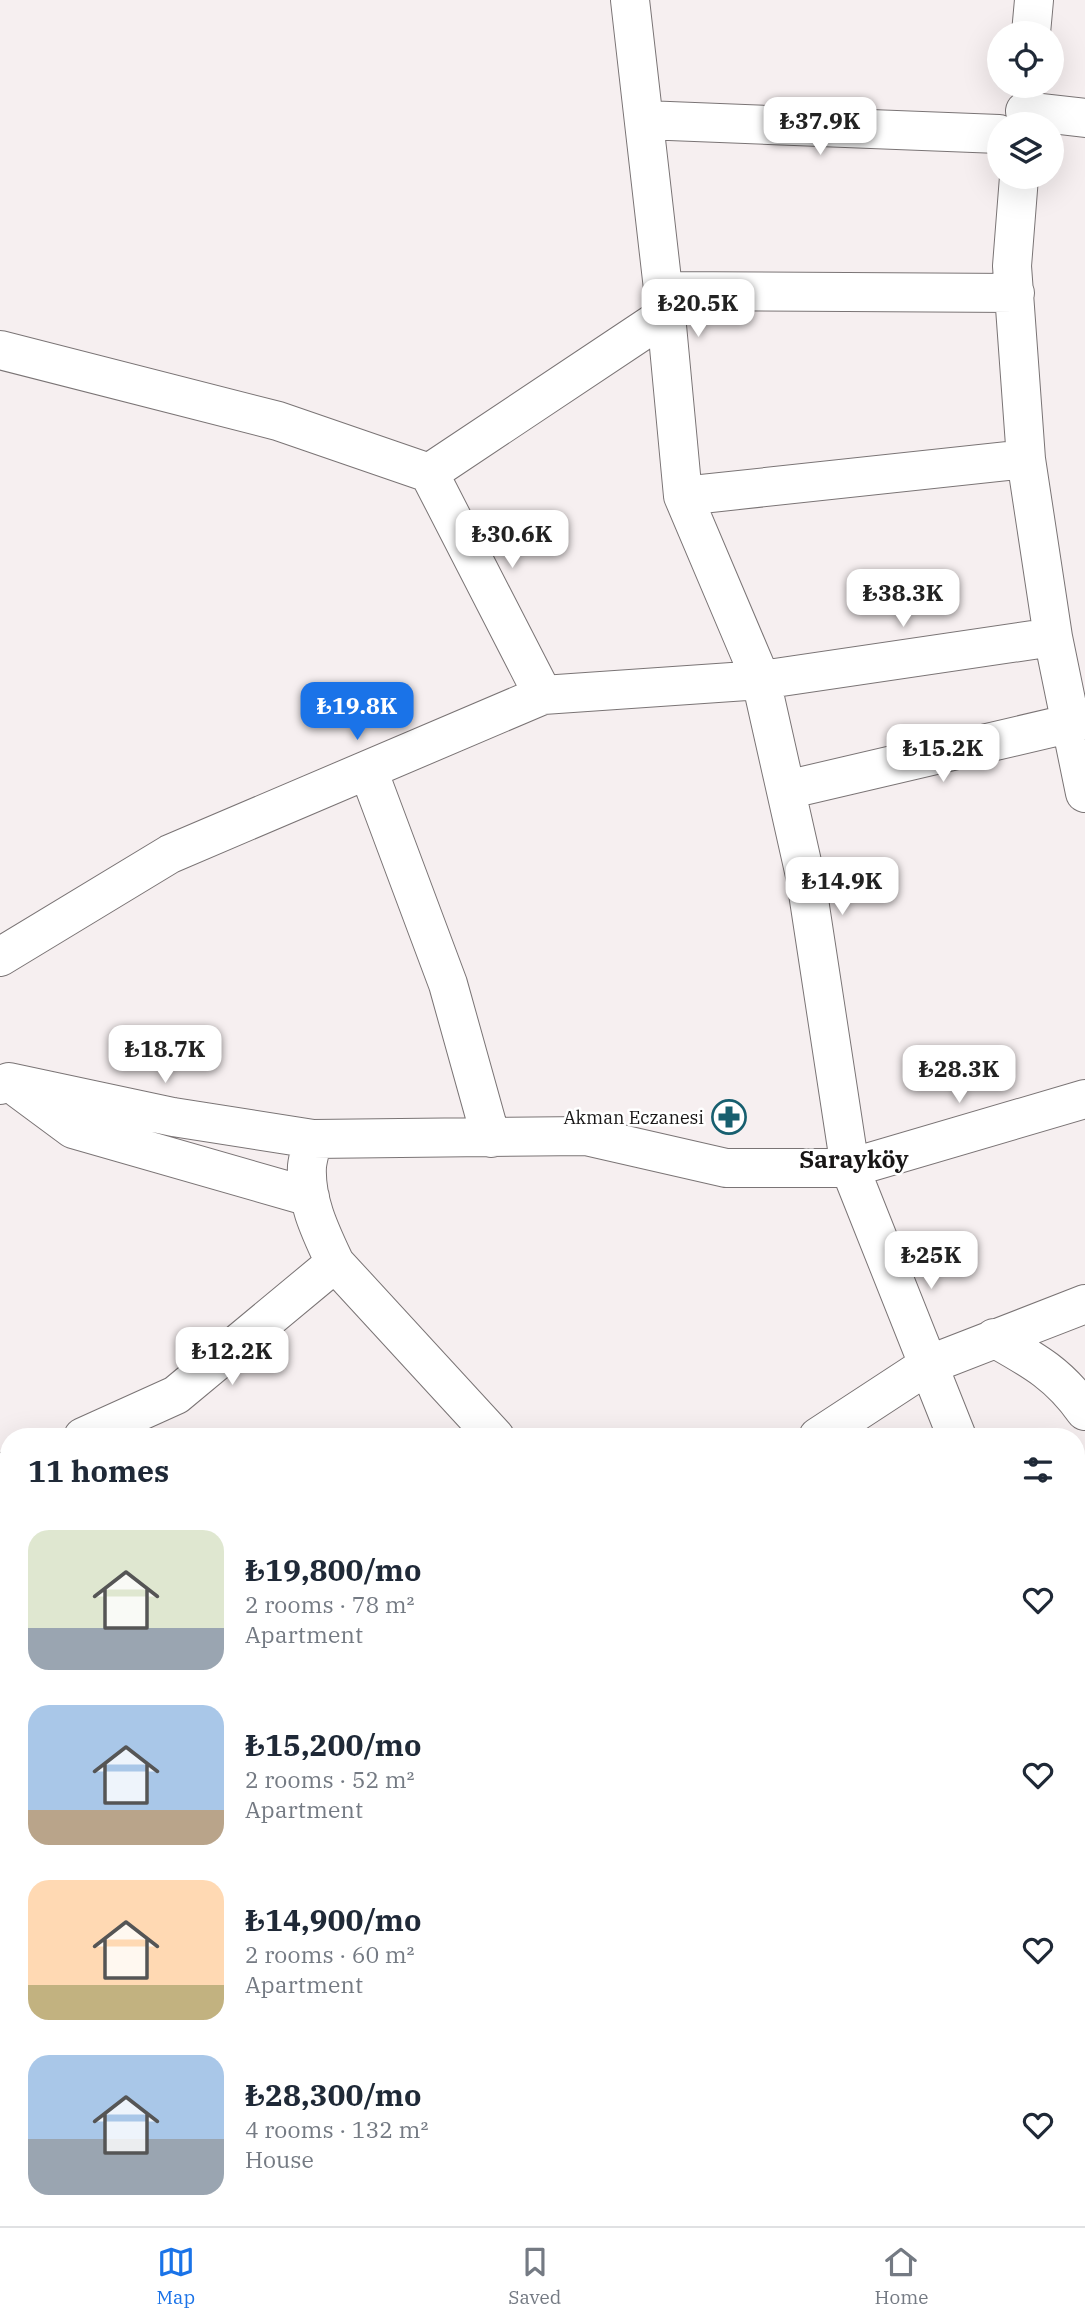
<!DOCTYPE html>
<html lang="en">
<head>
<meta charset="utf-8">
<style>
  body { margin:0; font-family:"IBM Plex Serif",serif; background:#f2f2f3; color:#1f2937; height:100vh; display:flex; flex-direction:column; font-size:26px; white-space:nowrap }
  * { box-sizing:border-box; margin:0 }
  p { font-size:23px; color:#747a83 }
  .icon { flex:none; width:38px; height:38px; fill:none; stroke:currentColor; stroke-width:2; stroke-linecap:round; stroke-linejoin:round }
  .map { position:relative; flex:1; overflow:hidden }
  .sheet { position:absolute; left:0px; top:1428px; width:1085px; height:798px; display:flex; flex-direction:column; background:#fff; border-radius:28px 28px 0 0; box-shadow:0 7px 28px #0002 }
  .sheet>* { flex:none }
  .buttons { position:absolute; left:987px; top:21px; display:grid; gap:14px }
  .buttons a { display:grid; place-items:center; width:77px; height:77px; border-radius:50%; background:#fff; box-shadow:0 7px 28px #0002; font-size:35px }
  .price { position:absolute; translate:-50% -60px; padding:0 16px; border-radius:14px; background:#fff; color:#222; font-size:23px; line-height:46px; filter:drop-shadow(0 2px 4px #0008) }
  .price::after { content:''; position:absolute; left:50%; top:42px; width:21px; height:16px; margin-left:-10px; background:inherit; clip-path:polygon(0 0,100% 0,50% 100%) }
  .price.selected { background:#1a73e8; color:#fff }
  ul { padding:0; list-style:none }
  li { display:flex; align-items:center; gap:21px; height:175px; padding:0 28px }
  li span { display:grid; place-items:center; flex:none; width:196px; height:140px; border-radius:21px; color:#555 }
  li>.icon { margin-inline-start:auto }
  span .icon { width:84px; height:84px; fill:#fffc; stroke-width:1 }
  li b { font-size:30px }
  h2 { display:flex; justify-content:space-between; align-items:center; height:84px; padding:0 28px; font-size:30px }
  .tab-bar { display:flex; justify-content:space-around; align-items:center; height:98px; border-top:2px solid #e0e1e3; background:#fff; font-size:19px; color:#747a83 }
  .tab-bar a { display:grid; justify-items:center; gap:4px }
  .tab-bar .selected { color:#1a73e8 }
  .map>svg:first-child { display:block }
  .building { fill:#f7ccd1; stroke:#aca6a6; stroke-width:2 }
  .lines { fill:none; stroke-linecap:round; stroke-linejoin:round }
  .minor-casing { stroke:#7a7475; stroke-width:40 }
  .minor { stroke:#fff; stroke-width:38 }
  .labels { text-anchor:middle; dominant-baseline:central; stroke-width:5; stroke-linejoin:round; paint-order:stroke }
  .poi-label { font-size:18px; fill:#181616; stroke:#fff; text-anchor:end }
  .district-label { font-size:24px; font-weight:bold; fill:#181616; stroke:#fff }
</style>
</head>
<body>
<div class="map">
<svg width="1085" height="2226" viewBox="0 0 1085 2226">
  <rect width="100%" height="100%" fill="#f6eff0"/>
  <!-- building -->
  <path class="building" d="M391,2219l2,7h-27z"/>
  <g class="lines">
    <!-- minor casing -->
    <g class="minor-casing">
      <path id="minor" d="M630,0l36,315 17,181 78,184 45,200 44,288 107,269
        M1031,33l3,-33
        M1025,111l60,7
        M644,120l355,14
        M1019,177l-7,89 14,193 27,178 32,156
        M663,291l352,2
        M0,350l278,71 151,52 237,-158
        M429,473l114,222
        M683,496l343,-37
        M368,770l80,214 43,154
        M786,790l299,-70
        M0,957l170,-103 373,-159 218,-15 292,-43
        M0,1085l9,-3 164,35 140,22 273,-3 140,32h124l235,-69
        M19,1089l54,40 237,68
        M313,1139c-2,9 -5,18 -6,27 -2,35 14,67 28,97l160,174
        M994,1338c39,22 65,36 91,73
        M83,1437l93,-42 159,-132
        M818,1437l110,-72 157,-61
        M0,1474l9,-4
        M1076,1738l9,22
        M0,1778l9,-3
        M1076,1962l9,2
        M444,2217l2,9
        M1001,2217l3,9
        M94,2226l36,-9"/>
    </g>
    <!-- minor -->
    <use href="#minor" class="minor"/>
  </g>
  <!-- icons -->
  <defs>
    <g id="pharmacy-ring" transform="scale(1.75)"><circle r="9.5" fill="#fff" stroke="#175f6f" stroke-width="1.5"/><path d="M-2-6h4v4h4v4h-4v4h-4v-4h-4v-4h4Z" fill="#175f6f"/></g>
  </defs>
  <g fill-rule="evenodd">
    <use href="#pharmacy-ring" x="729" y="1117"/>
  </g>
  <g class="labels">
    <!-- poi labels -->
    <g class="poi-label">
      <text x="704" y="1117">Akman Eczanesi</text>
    </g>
    <!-- district labels -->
    <g class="district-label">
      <text x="854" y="1159">Sarayköy</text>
    </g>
  </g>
</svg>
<div class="buttons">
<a><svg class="icon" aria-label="locate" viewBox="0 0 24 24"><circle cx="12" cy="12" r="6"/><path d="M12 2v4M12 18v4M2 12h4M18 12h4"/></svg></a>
<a><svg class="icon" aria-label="layers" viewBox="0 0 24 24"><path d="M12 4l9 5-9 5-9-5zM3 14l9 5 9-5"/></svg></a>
</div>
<b class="price" style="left:820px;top:157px">₺37.9K</b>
<b class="price" style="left:698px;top:339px">₺20.5K</b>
<b class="price" style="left:512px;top:570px">₺30.6K</b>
<b class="price" style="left:903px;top:629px">₺38.3K</b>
<b class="price selected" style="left:357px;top:742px">₺19.8K</b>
<b class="price" style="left:943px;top:784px">₺15.2K</b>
<b class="price" style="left:842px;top:917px">₺14.9K</b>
<b class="price" style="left:165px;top:1085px">₺18.7K</b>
<b class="price" style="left:959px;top:1105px">₺28.3K</b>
<b class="price" style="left:931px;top:1291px">₺25K</b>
<b class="price" style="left:232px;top:1387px">₺12.2K</b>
<section class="sheet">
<h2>11 homes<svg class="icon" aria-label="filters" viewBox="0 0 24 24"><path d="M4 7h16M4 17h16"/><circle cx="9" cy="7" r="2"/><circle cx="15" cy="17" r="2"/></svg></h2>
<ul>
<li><span style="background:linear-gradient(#dfe7d0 70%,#9aa5b1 0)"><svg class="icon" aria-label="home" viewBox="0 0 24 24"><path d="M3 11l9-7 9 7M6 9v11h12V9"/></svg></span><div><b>₺19,800/mo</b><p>2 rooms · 78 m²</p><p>Apartment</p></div><svg class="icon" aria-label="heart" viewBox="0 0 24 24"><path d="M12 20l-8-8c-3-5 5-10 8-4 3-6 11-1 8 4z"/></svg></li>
<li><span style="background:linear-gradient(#a9c7e8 75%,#b9a48a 0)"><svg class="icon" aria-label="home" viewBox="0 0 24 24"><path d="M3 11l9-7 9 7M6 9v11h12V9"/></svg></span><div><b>₺15,200/mo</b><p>2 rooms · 52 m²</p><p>Apartment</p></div><svg class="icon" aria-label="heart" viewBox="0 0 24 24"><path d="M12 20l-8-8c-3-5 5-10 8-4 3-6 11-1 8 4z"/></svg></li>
<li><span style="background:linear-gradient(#ffd9b3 75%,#c2b280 0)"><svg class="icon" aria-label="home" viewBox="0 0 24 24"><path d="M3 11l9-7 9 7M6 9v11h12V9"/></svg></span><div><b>₺14,900/mo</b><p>2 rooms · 60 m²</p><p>Apartment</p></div><svg class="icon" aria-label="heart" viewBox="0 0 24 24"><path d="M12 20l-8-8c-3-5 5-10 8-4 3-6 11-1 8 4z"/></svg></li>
<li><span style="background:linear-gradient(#a9c7e8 60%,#9aa5b1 0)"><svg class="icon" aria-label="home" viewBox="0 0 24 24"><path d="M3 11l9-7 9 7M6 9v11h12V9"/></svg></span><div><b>₺28,300/mo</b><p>4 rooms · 132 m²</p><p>House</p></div><svg class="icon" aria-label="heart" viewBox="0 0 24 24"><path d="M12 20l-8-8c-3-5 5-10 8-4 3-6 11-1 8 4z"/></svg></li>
</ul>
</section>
</div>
<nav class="tab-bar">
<a class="selected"><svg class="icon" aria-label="map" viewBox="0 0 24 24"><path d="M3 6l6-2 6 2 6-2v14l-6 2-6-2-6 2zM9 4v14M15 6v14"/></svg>Map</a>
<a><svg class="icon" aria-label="saved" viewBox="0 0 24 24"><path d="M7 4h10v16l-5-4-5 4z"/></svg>Saved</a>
<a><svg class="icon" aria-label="home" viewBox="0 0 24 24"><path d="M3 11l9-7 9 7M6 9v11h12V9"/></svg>Home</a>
</nav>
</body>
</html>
